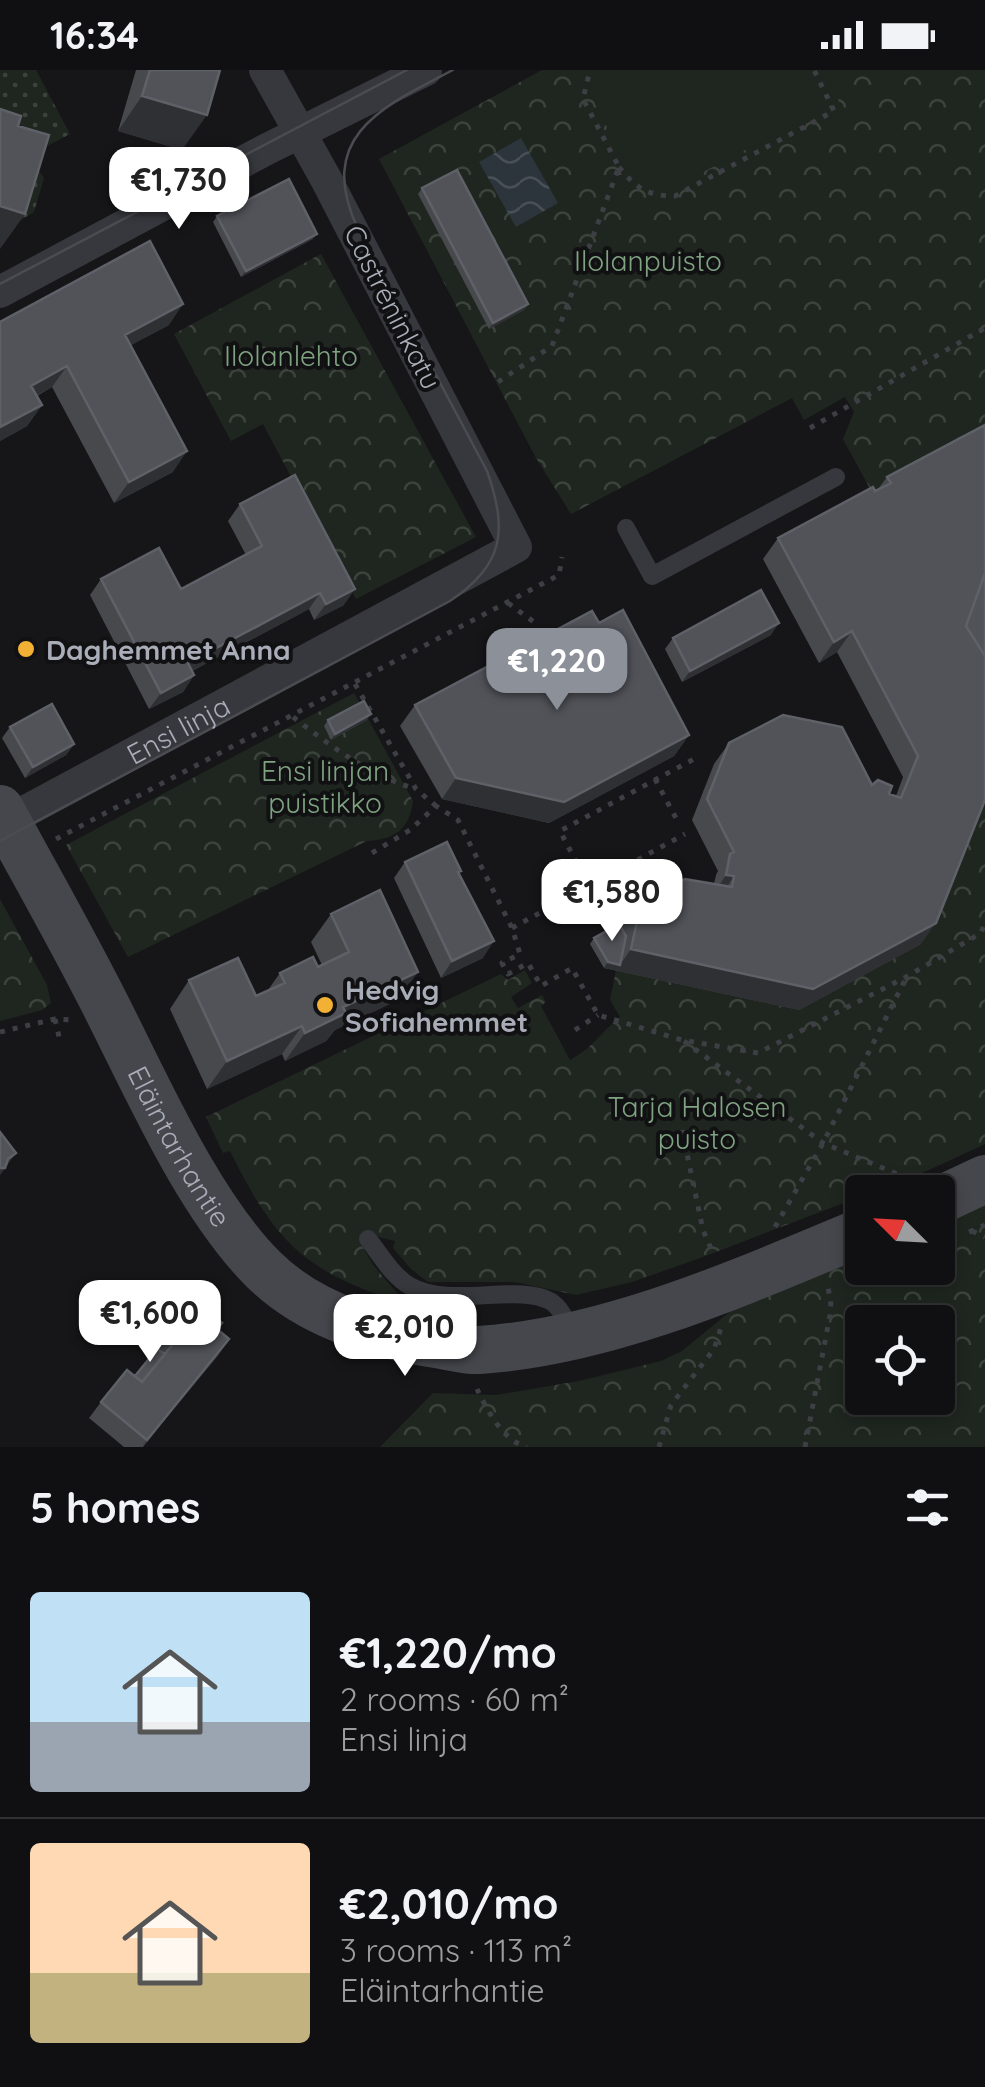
<!DOCTYPE html>
<html lang="en">
<head>
<meta charset="utf-8">
<style>
  body { margin:0; font-family:Quicksand,sans-serif; background:#19191b; color:#f1f3f6; height:100vh; display:flex; flex-direction:column; font-size:38px; white-space:nowrap }
  * { box-sizing:border-box; margin:0 }
  p { font-size:32px; color:#9c9d9f }
  .icon { flex:none; width:55px; height:55px; fill:none; stroke:currentColor; stroke-width:2; stroke-linecap:round; stroke-linejoin:round }
  .map { position:relative; height:1377px; overflow:hidden }
  .details { display:flex; flex-direction:column; background:#101012; flex:1 }
  .details>* { flex:none }
  .needle { width:65px; rotate:294deg }
  .tools { position:absolute; left:845px; top:1105px; display:grid; gap:20px }
  .tools a { display:grid; place-items:center; width:110px; height:110px; border-radius:10px; background:#101012; box-shadow:0 5px 15px #0003,0 0 0 2px #303032; font-size:50px }
  .price { position:absolute; translate:-50% -85px; padding:0 22px; border-radius:20px; background:#fff; color:#222; font-size:32px; line-height:65px; filter:drop-shadow(0 2px 5px #0008) }
  .price::after { content:''; position:absolute; left:50%; top:60px; width:30px; height:22px; margin-left:-15px; background:inherit; clip-path:polygon(0 0,100% 0,50% 100%) }
  .price.current { background:#8c9099; color:#fff }
  ul { padding:0; list-style:none }
  li { display:flex; align-items:center; gap:30px; height:250px; padding:0 30px }
  li+li { border-top:2px solid #303032 }
  li span { display:grid; place-items:center; flex:none; width:280px; height:200px; border-radius:10px; color:#555 }
  li>.icon { margin-inline-start:auto }
  span .icon { width:120px; height:120px; fill:#fffc; stroke-width:1 }
  li b { font-size:42px }
  h2 { display:flex; justify-content:space-between; align-items:center; height:120px; padding:0 30px; font-size:42px }
  .status { display:flex; justify-content:space-between; align-items:center; height:70px; padding:0 50px; background:#101012; direction:ltr }
  .status svg { height:28px; fill:currentColor }
  .map>svg:first-child { display:block }
  .grass { fill:url(#grass-dots) }
  .park { fill:url(#park-crowns); fill-rule:evenodd }
  .pitch { fill:#1e261f }
  .water { fill:url(#water-waves) }
  .lines { fill:none; stroke-linecap:round; stroke-linejoin:round }
  .path { stroke:#3d3f44; stroke-width:5; stroke-dasharray:5 8; stroke-linecap:butt }
  .service { stroke:#37383d; stroke-width:18 }
  .minor { stroke:#37383d; stroke-width:32 }
  .secondary { stroke:#45474d; stroke-width:48 }
  .tram { stroke:#4a4c52; stroke-width:2.5 }
  .wall { fill:#47494d }
  .shaded-wall { fill:#2f3033 }
  .building { fill:#525359; stroke:#5f6168; stroke-width:2.5 }
  .poi-dot { fill:#f2b134; stroke:#111113; stroke-width:4 }
  .labels { text-anchor:middle; dominant-baseline:central; stroke-width:8; stroke-linejoin:round; paint-order:stroke }
  .park-label { font-size:28px; fill:#7fa381; stroke:#111113 }
  .street-label { font-size:28px; fill:#a8adb8; stroke:#111113 }
  .poi-label { font-size:28px; font-weight:bold; fill:#a8adb8; stroke:#111113; text-anchor:start }
</style>
</head>
<body>
<div class="status"><b>16:34</b><svg viewBox="0 0 49 12"><path d="M0 12V9h3v3zM5 12V6h3v6zM10 12V3h3v9zM15 12V0h3v12zM26 1h20v11H26zM47 4h2v5h-2z"/></svg></div>
<div class="map">
<svg width="985" height="1377" viewBox="0 0 985 1377">
  <defs>
    <pattern id="grass-dots" width="8" height="8" patternUnits="userSpaceOnUse" patternTransform="scale(2.5)"><rect width="8" height="8" fill="#1e261f"/><path d="M2 2h.1M6 6h.1" fill="none" stroke="#3c433d" stroke-width="1.8" stroke-linecap="round"/></pattern>
    <pattern id="park-crowns" width="20" height="18" patternUnits="userSpaceOnUse" patternTransform="scale(2.5)"><rect width="20" height="18" fill="#1e261f"/><path d="M2 6a3 3 0 1 1 6 0M12 15a3 3 0 1 1 6 0" fill="none" stroke="#3c433d"/></pattern>
    <pattern id="water-waves" width="16" height="10" patternUnits="userSpaceOnUse" patternTransform="scale(2.5)"><rect width="16" height="10" fill="#2c353c"/><path d="M0 5q4-4 8 0t8 0" fill="none" stroke="#485056"/></pattern>
  </defs>
  <rect width="100%" height="100%" fill="#161618"/>
  <!-- grass -->
  <path class="grass" d="M0,0h36l34,64 -42,22 16,22 -10,34 -16,10 -18,-62z"/>
  <!-- park -->
  <path class="park" d="M542,0h443v368l-111,58 -31,-57 11,-27 -9,-15 -41,23 -12,-22 -221,116 -35,-56 -157,-299z
    M321,184l155,283 -120,62 -93,-175 -32,17 -57,-107z
    M354,623l59,108c-4,29 -18,38 -46,40l-239,116 -62,-112z
    M985,714v360l-56,26 -58,22h-9v4l-159,61 -71,25 -56,13 -61,-13h-87l-17,-13 -18,-21 2,-7 -20,-5 -14,8 13,22 33,39c-102,-34 -129,-58 -177,-154l-7,2 -17,-36 295,-143 7,6 17,-10 7,13 -21,14 7,11 24,-13 4,7 -5,4 29,54c24,-13 29,-26 50,-43l-10,-17 6,-30 183,40z
    M0,829l47,86 4,18 -9,7 -42,11z
    M985,1135v242h-605l53,-54 63,2 83,-14 82,-20 21,-10 61,-50 119,-48v15h76v-44zM862,1252h76v76h-76z"/>
  <!-- pitch -->
  <path class="pitch" d="M600,0h223l16,31 -157,82c-52,11 -66,-42 -87,-79l-2,-11z"/>
  <!-- water -->
  <path class="water" d="M521,68l37,65 -42,24 -37,-65z"/>
  <g class="lines">
    <!-- path -->
    <path class="path" d="M619,97c17,21 28,29 56,29l159,-85 -20,-41
      M498,312l54,-36 67,-179 -36,-68 7,-29
      M810,358l175,-100
      M508,533l30,22
      M240,576l6,12
      M355,614l61,105 20,17
      M293,647c38,29 74,57 120,71
      M655,709l22,41
      M56,769l503,-264 3,-18
      M372,783l38,-23 26,-24 22,14 54,108 8,26 -18,9 6,11 20,-11 13,23 31,-18 26,47 84,25 76,13 148,-76 75,-44 4,-11
      M589,816l-29,-55 134,-72
      M512,858l173,-94
      M55,949l5,22
      M575,960l23,-15
      M0,962l55,-13 16,1
      M684,971l139,102 84,35
      M682,1060l21,100 9,21
      M775,1157l48,-84 82,-163
      M972,1161l13,6
      M969,1162l16,-7
      M938,1173l12,-4
      M477,1319c10,21 26,52 50,58
      M659,1377l12,-42 43,-56 7,-21
      M805,1377l25,-132 1,-14 -3,-13"/>
    <!-- service -->
    <path class="service" d="M626,458l26,48 184,-99
      M368,1169c12,15 24,37 42,47 40,23 108,-3 140,15 12,7 16,21 21,33"/>
    <!-- minor -->
    <g class="minor">
      <path d="M0,222l267,-143 159,-79"/>
      <path id="s1" d="M0,755l516,-278 -190,-368 -61,-109"/>
    </g>
    <!-- secondary -->
    <g class="secondary">
      <path id="s2" d="M0,739c36,67 74,133 108,201 41,81 91,195 155,259 47,47 116,67 179,76 12,2 25,6 37,5 129,-8 265,-69 383,-118"/>
      <path d="M938,1131l47,-22"/>
    </g>
    <!-- tram -->
    <path class="tram" d="M0,214l407,-214
      M0,771l450,-240c54,-36 58,-70 37,-130l-130,-244c-42,-92 27,-121 96,-157"/>
  </g>
  <!-- wall -->
  <path class="wall" d="M136,0h84l-38,80 -64,-19z
    M422,118l106,116 -4,6 -35,19 -71,-135z
    M217,146l96,23 -72,38 -28,-55z
    M0,252l169,3 -38,20 42,127 -59,31 -62,-116 -15,9 5,9 -15,21 -27,15z
    M985,355l-64,519 -122,66 -195,-42 -14,-24 4,-6 25,-14 11,-15 84,-25 2,-9 2,-4 -26,-51 22,-56 15,-21 143,42 24,11 7,-19 -66,-125 -18,11 -56,-104 15,-21 100,-49 9,-12z
    M240,434l104,101 -30,15 -5,-11 -117,62 2,4 -11,17 -34,17 -59,-114 11,-16 80,10 65,-34 -18,-34z
    M599,553l90,112 -15,21 -125,67 -107,-24 -42,-73 15,-21z
    M771,565l-89,47 -17,-33 8,-11z
    M328,650h39l-36,20 -7,-14z
    M10,657l64,17 -8,11 -41,23 -23,-40z
    M405,792l54,12 24,84 -42,20 -47,-100z
    M331,844l67,86 -63,30 -9,11 -41,20 -3,-7 -75,35 -37,-80 19,-29 67,16 12,-6 12,-17 38,-6 4,-2 -11,-23z
    M217,1260l12,9 -86,108h-19l-35,-29 12,-16 34,-26 18,-22 -7,-6 11,-16z"/>
  <!-- shaded-wall -->
  <path class="shaded-wall" d="M142,26l65,19 -25,35 -64,-19z
    M0,136l25,8 -25,35z
    M317,164l-4,5 -72,38 5,-6z
    M183,234l-14,21 -59,31 15,-21z
    M528,234l-4,6 -35,19 4,-6z
    M67,296l-15,21 -35,19 14,-20z
    M42,335l-15,21 -27,15v-14z
    M187,381l-14,21 -59,31 15,-21z
    M355,519l-11,16 -30,15 12,-16z
    M320,523l-11,16 -133,70 12,-16z
    M779,553l-8,12 -89,47 8,-11z
    M852,561l-15,21 -18,11 15,-21z
    M194,605l-11,17 -34,17 12,-16z
    M371,644l-4,6 -36,20 4,-6z
    M689,665l-15,21 -125,67 -107,-24 14,-21z
    M74,674l-8,11 -41,23 8,-11z
    M726,805l8,1 -14,21 -8,-1z
    M936,853l-15,21 -122,66 -195,-42 4,-6 12,3 11,-16z
    M494,871l-11,17 -42,20 11,-17z
    M418,902l-20,28 -63,30 -9,11 -41,20 20,-28 38,-26z
    M302,956l-20,28 -75,35 20,-28z
    M16,1083l-15,21 -1,1v-7l8,-9z
    M229,1269l-11,17 -76,91 5,-7z"/>
  <!-- building -->
  <path class="building" d="M150,0h70l-13,45 -65,-19z
    M0,39l21,7 -3,10 31,9 -24,79 -25,-8z
    M457,100l71,134 -35,19 -71,-135z
    M289,109l28,55 -71,37 -29,-55z
    M150,171l33,63 -58,31 62,116 -58,31 -62,-116 -36,20 11,19 -42,22v-105z
    M985,355v148l-19,53 19,30v144l-49,123 -123,66 -182,-40 6,-28 -7,-12 55,-30 47,8 2,-11 -8,-1 4,-21 4,-2 -27,-53 22,-56 54,-28 59,12 30,58 6,-5 14,6 -3,8 12,4 17,-42 -66,-125 -18,11 -56,-104 95,-51 2,4 16,-8 -4,-6z
    M295,405l60,114 -29,15 -6,-11 -132,70 6,12 -33,18 -60,-114 58,-31 22,41 81,-43 -22,-42z
    M985,503v83l-19,-30z
    M761,520l18,33 -89,48 -17,-33z
    M623,540l66,125 -125,67 -108,-24 -41,-73 177,-94 7,12z
    M364,631l7,13 -36,20 -7,-14z
    M52,634l22,40 -41,23 -23,-40z
    M447,772l14,29 -3,1 36,69 -42,20 -47,-99z
    M380,820l38,82 -75,35 3,6 -41,20 -3,-7 -75,35 -38,-81 49,-22 18,38 29,-13 -5,-10 33,-16 5,10 31,-15 -18,-38z
    M619,854l7,12 -6,29 -12,-3 -14,-24z
    M0,1062l16,21 -8,6 -3,9h-5z
    M182,1231l9,7 5,-5 26,20 -5,6 12,10 -82,101 -46,-38 26,-32 15,12 31,-38 -16,-12z
    M157,1279l8,5 -23,28 -7,-6z"/>
  <!-- markers -->
  <g class="poi-dot">
    <circle cx="26" cy="579" r="10"/>
    <circle cx="325" cy="935" r="10"/>
  </g>
  <g class="labels">
    <!-- park labels -->
    <g class="park-label">
      <text x="648" y="190">Ilolanpuisto</text>
      <text x="291" y="285">Ilolanlehto</text>
      <text x="325" y="700">Ensi linjan<tspan x="325" dy="32">puistikko</tspan></text>
      <text x="697" y="1036">Tarja Halosen<tspan x="697" dy="32">puisto</tspan></text>
    </g>
    <!-- street labels -->
    <g class="street-label">
      <text transform="translate(393 237) rotate(63)">Castréninkatu</text>
      <text stroke="none"><textPath href="#s1" startOffset="202">Ensi linja</textPath></text>
      <text stroke="none"><textPath href="#s2" startOffset="382">Eläintarhantie</textPath></text>
    </g>
    <!-- poi labels -->
    <g class="poi-label">
      <text x="46" y="579">Daghemmet Anna</text>
      <text x="345" y="919">Hedvig<tspan x="345" dy="32">Sofiahemmet</tspan></text>
    </g>
  </g>
</svg>
<div class="tools">
<a><svg class="needle" viewBox="-14 -14 28 28"><path d="M0-13l5 13h-10z" fill="#e53935"/><path d="M0 13l5-13h-10z" fill="#9c9d9f"/></svg></a>
<a><svg class="icon" aria-label="locate" viewBox="0 0 24 24"><circle cx="12" cy="12" r="6"/><path d="M12 2v4M12 18v4M2 12h4M18 12h4"/></svg></a>
</div>
<b class="price" style="left:179px;top:162px">€1,730</b>
<b class="price current" style="left:557px;top:643px">€1,220</b>
<b class="price" style="left:612px;top:874px">€1,580</b>
<b class="price" style="left:150px;top:1295px">€1,600</b>
<b class="price" style="left:405px;top:1309px">€2,010</b>
</div>
<section class="details">
<h2>5 homes<svg class="icon" aria-label="filters" viewBox="0 0 24 24"><path d="M4 7h16M4 17h16"/><circle cx="9" cy="7" r="2"/><circle cx="15" cy="17" r="2"/></svg></h2>
<ul>
<li><span style="background:linear-gradient(#bfe0f5 65%,#9aa5b1 0)"><svg class="icon" aria-label="home" viewBox="0 0 24 24"><path d="M3 11l9-7 9 7M6 9v11h12V9"/></svg></span><div><b>€1,220/mo</b><p>2 rooms · 60 m²</p><p>Ensi linja</p></div></li>
<li><span style="background:linear-gradient(#ffd9b3 65%,#c2b280 0)"><svg class="icon" aria-label="home" viewBox="0 0 24 24"><path d="M3 11l9-7 9 7M6 9v11h12V9"/></svg></span><div><b>€2,010/mo</b><p>3 rooms · 113 m²</p><p>Eläintarhantie</p></div></li>
</ul>
</section>
</body>
</html>
